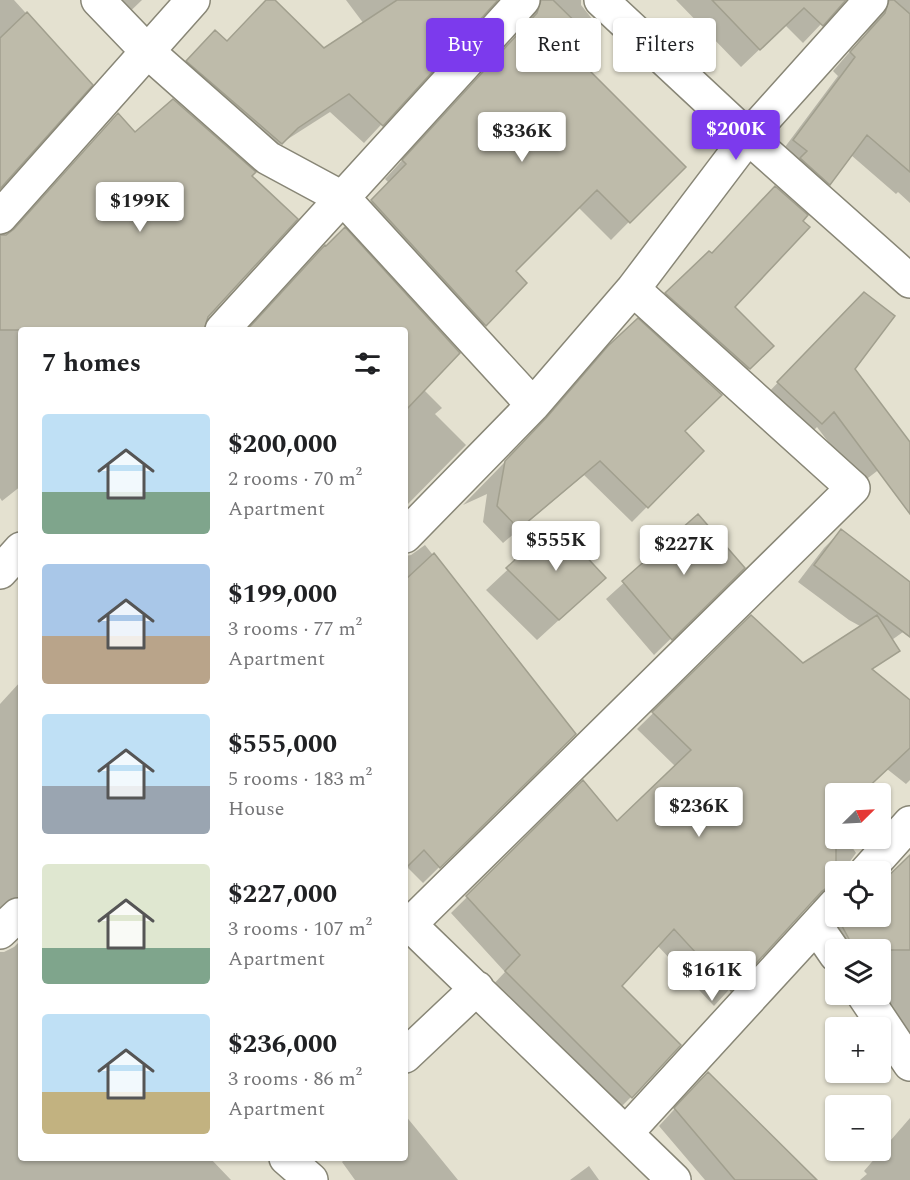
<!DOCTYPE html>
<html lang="en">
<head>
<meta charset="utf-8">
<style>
  body { margin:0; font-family:Spectral,serif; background:#f2f2f2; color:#202124; height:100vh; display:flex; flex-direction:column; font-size:22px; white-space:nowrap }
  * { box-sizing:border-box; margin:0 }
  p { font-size:20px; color:#757577 }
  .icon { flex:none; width:33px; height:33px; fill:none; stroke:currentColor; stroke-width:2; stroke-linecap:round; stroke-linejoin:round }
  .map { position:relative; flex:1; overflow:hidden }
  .details { position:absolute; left:18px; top:327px; width:390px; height:834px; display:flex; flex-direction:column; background:#fff; border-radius:6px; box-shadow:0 2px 4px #0004 }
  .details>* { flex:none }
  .top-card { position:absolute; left:426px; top:18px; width:393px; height:54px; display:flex; gap:12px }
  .needle { width:39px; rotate:66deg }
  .controls { position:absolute; left:825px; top:783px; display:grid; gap:12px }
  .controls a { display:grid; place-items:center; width:66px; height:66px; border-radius:6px; background:#fff; box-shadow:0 2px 4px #0004; font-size:30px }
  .price { position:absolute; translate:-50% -51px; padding:0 14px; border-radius:6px; background:#fff; color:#222; font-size:20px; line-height:39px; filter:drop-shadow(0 2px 3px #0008) }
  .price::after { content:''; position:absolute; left:50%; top:36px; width:18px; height:14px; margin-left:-9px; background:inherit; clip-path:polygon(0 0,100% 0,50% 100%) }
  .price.current { background:#7c3aed; color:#fff }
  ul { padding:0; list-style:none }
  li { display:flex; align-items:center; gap:18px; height:150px; padding:0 24px }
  li span { display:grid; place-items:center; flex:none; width:168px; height:120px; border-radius:6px; color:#555 }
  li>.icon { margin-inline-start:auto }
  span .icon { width:72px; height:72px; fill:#fffc; stroke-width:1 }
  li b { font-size:26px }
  h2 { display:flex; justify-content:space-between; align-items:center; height:72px; padding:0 24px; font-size:26px }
  .pill { padding:0 21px; border-radius:6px; background:#fff; box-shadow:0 2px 4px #0004; font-size:21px; line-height:54px }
  .pill.current { background:#7c3aed; color:#fff }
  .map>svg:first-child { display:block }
  .shadow { fill:#0003 }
  .building { fill:#bebbaa; stroke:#a19f8e; stroke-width:1.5 }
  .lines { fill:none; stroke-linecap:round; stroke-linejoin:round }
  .minor-casing { stroke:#888676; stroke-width:36 }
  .minor { stroke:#fff; stroke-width:33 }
</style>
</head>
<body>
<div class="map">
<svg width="910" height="1180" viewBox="0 0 910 1180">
  <rect width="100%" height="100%" fill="#e4e1d0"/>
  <!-- shadow -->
  <path class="shadow" d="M0,0h14l77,85 -91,102z
    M89,0h53l-26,25z
    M268,0h5l51,50 40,-26 -18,-24h152l-134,143 -34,-31 -50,32 -17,18 -94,-82 28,-30 29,-7z
    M510,0h71v5l12,15 -10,11 -4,31 104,105 -72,73 -33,-33 -64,64 11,12 -58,60 -113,-123 35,-37 -4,-4 134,-146 4,-9v-10z
    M676,0h171l-5,2 -39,41 -18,-18 -44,42z
    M858,0h52v203l-12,-11 -2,2 -45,-39 -22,29 -18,18 -35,-43 62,-83 -5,-5 34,-39 5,-9z
    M118,115l17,19 115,42 -48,154h-181v156l-19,15 -2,-3v-261l11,-4z
    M801,222l-68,85 39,39 -34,33 -82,-75 53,-51 2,2z
    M309,263l149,90 -35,36 19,19 -7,6 31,31 -61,62v-177h-157z
    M848,310l5,59 40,90 -33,25 -43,-57 -12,12 -42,-41z
    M683,431l19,20 -70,71 -48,-47 -81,68 -20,-21 4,-28 -24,11 69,-71z
    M698,516l45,52 -89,87 -48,-56z
    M555,525l28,73 -46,42 -51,-50z
    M841,531l69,52v44l-21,15 -40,-22 -51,-38 26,-34z
    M425,545l149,189 -151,149 -17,-17 -1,1v-311l6,-1z
    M751,617l51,48 108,37v78l-4,4 -19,-15 -51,25v44h10l10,15 -10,14 1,5h-11v39l-12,-9h-11l-6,3 -93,101 -57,-61 -37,41 11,111 -16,16 -125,-125 15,-16 -54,-59 132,-131 34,41 58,-57 -38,-37z
    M21,681v235l-21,-3v-209z
    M910,858v203l-30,-67v-44h-44l-2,-15 5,-10 -1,-9h42z
    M21,940v218h189l21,22h-231v-228h4l10,-5z
    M692,1090l122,90h-109l-46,-54z
    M405,1115l53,65h-103l-13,-18 4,-4h59z
    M910,1118v62h-50l7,-6 -3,-3z
    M589,1166l10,14h-29z"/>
  <!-- building -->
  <path class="building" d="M266,0h9l49,48 73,-48h101l-115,126 -34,-32 -51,34 -16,16 -96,-83 29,-31 12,11z
    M541,0h12l45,44 -17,18 105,105 -56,56 -33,-33 -81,81 11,12 -41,43 -115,-126 35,-36 -4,-4 135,-147z
    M712,0h134l-23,26 -19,-18 -44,42z
    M889,0h5l16,14v158l-43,-37 -37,50 -30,-27 7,-7 -14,-11 62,-83 -5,-5 35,-39z
    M27,12l66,73 -93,104v-151z
    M173,99l83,73 -4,4 46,43 -90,98 -4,13h-204v-95h6l8,-6 104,-116 17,19z
    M775,186l33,29 -5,6 7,6 -75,80 39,39 -24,23 -85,-76 44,-42 3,2z
    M345,227l115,126 -55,58v-81h-158l78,-85 1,1z
    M864,292l31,24 -40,53 55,73v72l-76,-102 -12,12 -45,-42z
    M638,318l84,77 -37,36 19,20 -56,57 -48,-47 -81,68 -22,-23 8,-45 42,-44 61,-71z
    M698,514l47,54 -73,72 -50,-59z
    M555,523l51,55 -47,42 -53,-52z
    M841,529l69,53v55l-96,-72z
    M434,553l142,181 -136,134 -16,-18 -19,19v-289z
    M751,615l52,48 74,-48 23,36 -28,18 38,31v48l-49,46h-25v92h-6l-8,5 -91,100 -57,-62 -52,57 59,59 -49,53 -127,-127 15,-16 -54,-59 117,-116 34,41 74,-71 -39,-38z
    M910,855v95h-55l-13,-24 8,-10h30v-32z
    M708,1072l109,108h-82l-61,-72z"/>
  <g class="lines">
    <!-- minor casing -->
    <g class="minor-casing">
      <path id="minor" d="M98,0l49,51 121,107 76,41 189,206
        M601,0l147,137 162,144
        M0,217l193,-217
        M222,330l301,-330
        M405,536l128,-131 100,-116 115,-152 123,-137
        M0,572l21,-23
        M866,872l44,-49
        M405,920l269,260
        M410,924l443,-436 -220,-199
        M816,926l20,29
        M0,932l18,-17h3
        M863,994l47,70
        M405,1056l72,-68
        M626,1133l210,-229
        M286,1158l25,22"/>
    </g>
    <!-- minor -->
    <use href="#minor" class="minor"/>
  </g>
</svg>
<div class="controls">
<a><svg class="needle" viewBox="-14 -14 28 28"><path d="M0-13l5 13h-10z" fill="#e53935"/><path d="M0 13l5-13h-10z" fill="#757577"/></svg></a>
<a><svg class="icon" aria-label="locate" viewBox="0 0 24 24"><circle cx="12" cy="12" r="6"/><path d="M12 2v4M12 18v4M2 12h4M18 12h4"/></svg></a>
<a><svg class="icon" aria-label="layers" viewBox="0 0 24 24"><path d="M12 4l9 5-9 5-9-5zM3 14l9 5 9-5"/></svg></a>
<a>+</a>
<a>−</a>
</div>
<b class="price current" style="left:736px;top:161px">$200K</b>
<b class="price" style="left:522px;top:163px">$336K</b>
<b class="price" style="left:140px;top:233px">$199K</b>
<b class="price" style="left:556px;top:572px">$555K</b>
<b class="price" style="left:684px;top:576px">$227K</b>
<b class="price" style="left:699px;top:838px">$236K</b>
<b class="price" style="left:712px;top:1002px">$161K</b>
<div class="top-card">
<a class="pill current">Buy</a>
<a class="pill">Rent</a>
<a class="pill">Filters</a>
</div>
<section class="details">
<h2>7 homes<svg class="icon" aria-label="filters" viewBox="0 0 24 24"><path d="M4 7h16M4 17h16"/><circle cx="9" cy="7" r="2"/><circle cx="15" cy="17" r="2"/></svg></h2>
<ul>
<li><span style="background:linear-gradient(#bfe0f5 65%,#7fa58c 0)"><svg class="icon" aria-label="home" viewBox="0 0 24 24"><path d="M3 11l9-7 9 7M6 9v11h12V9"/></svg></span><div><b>$200,000</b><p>2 rooms · 70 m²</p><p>Apartment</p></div></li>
<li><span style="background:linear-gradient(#a9c7e8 60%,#b9a48a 0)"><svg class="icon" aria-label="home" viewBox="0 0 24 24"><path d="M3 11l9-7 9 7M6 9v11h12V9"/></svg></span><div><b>$199,000</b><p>3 rooms · 77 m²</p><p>Apartment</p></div></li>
<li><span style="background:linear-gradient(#bfe0f5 60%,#9aa5b1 0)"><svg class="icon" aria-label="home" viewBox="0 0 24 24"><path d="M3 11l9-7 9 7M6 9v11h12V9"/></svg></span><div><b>$555,000</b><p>5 rooms · 183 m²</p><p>House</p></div></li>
<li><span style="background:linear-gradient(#dfe7d0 70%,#7fa58c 0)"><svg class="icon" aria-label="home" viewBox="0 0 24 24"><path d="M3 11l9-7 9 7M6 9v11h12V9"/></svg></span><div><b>$227,000</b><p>3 rooms · 107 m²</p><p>Apartment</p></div></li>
<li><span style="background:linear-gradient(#bfe0f5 65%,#c2b280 0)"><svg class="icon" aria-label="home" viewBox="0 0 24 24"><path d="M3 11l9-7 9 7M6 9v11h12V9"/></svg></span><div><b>$236,000</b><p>3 rooms · 86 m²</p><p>Apartment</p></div></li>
</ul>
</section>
</div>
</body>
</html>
